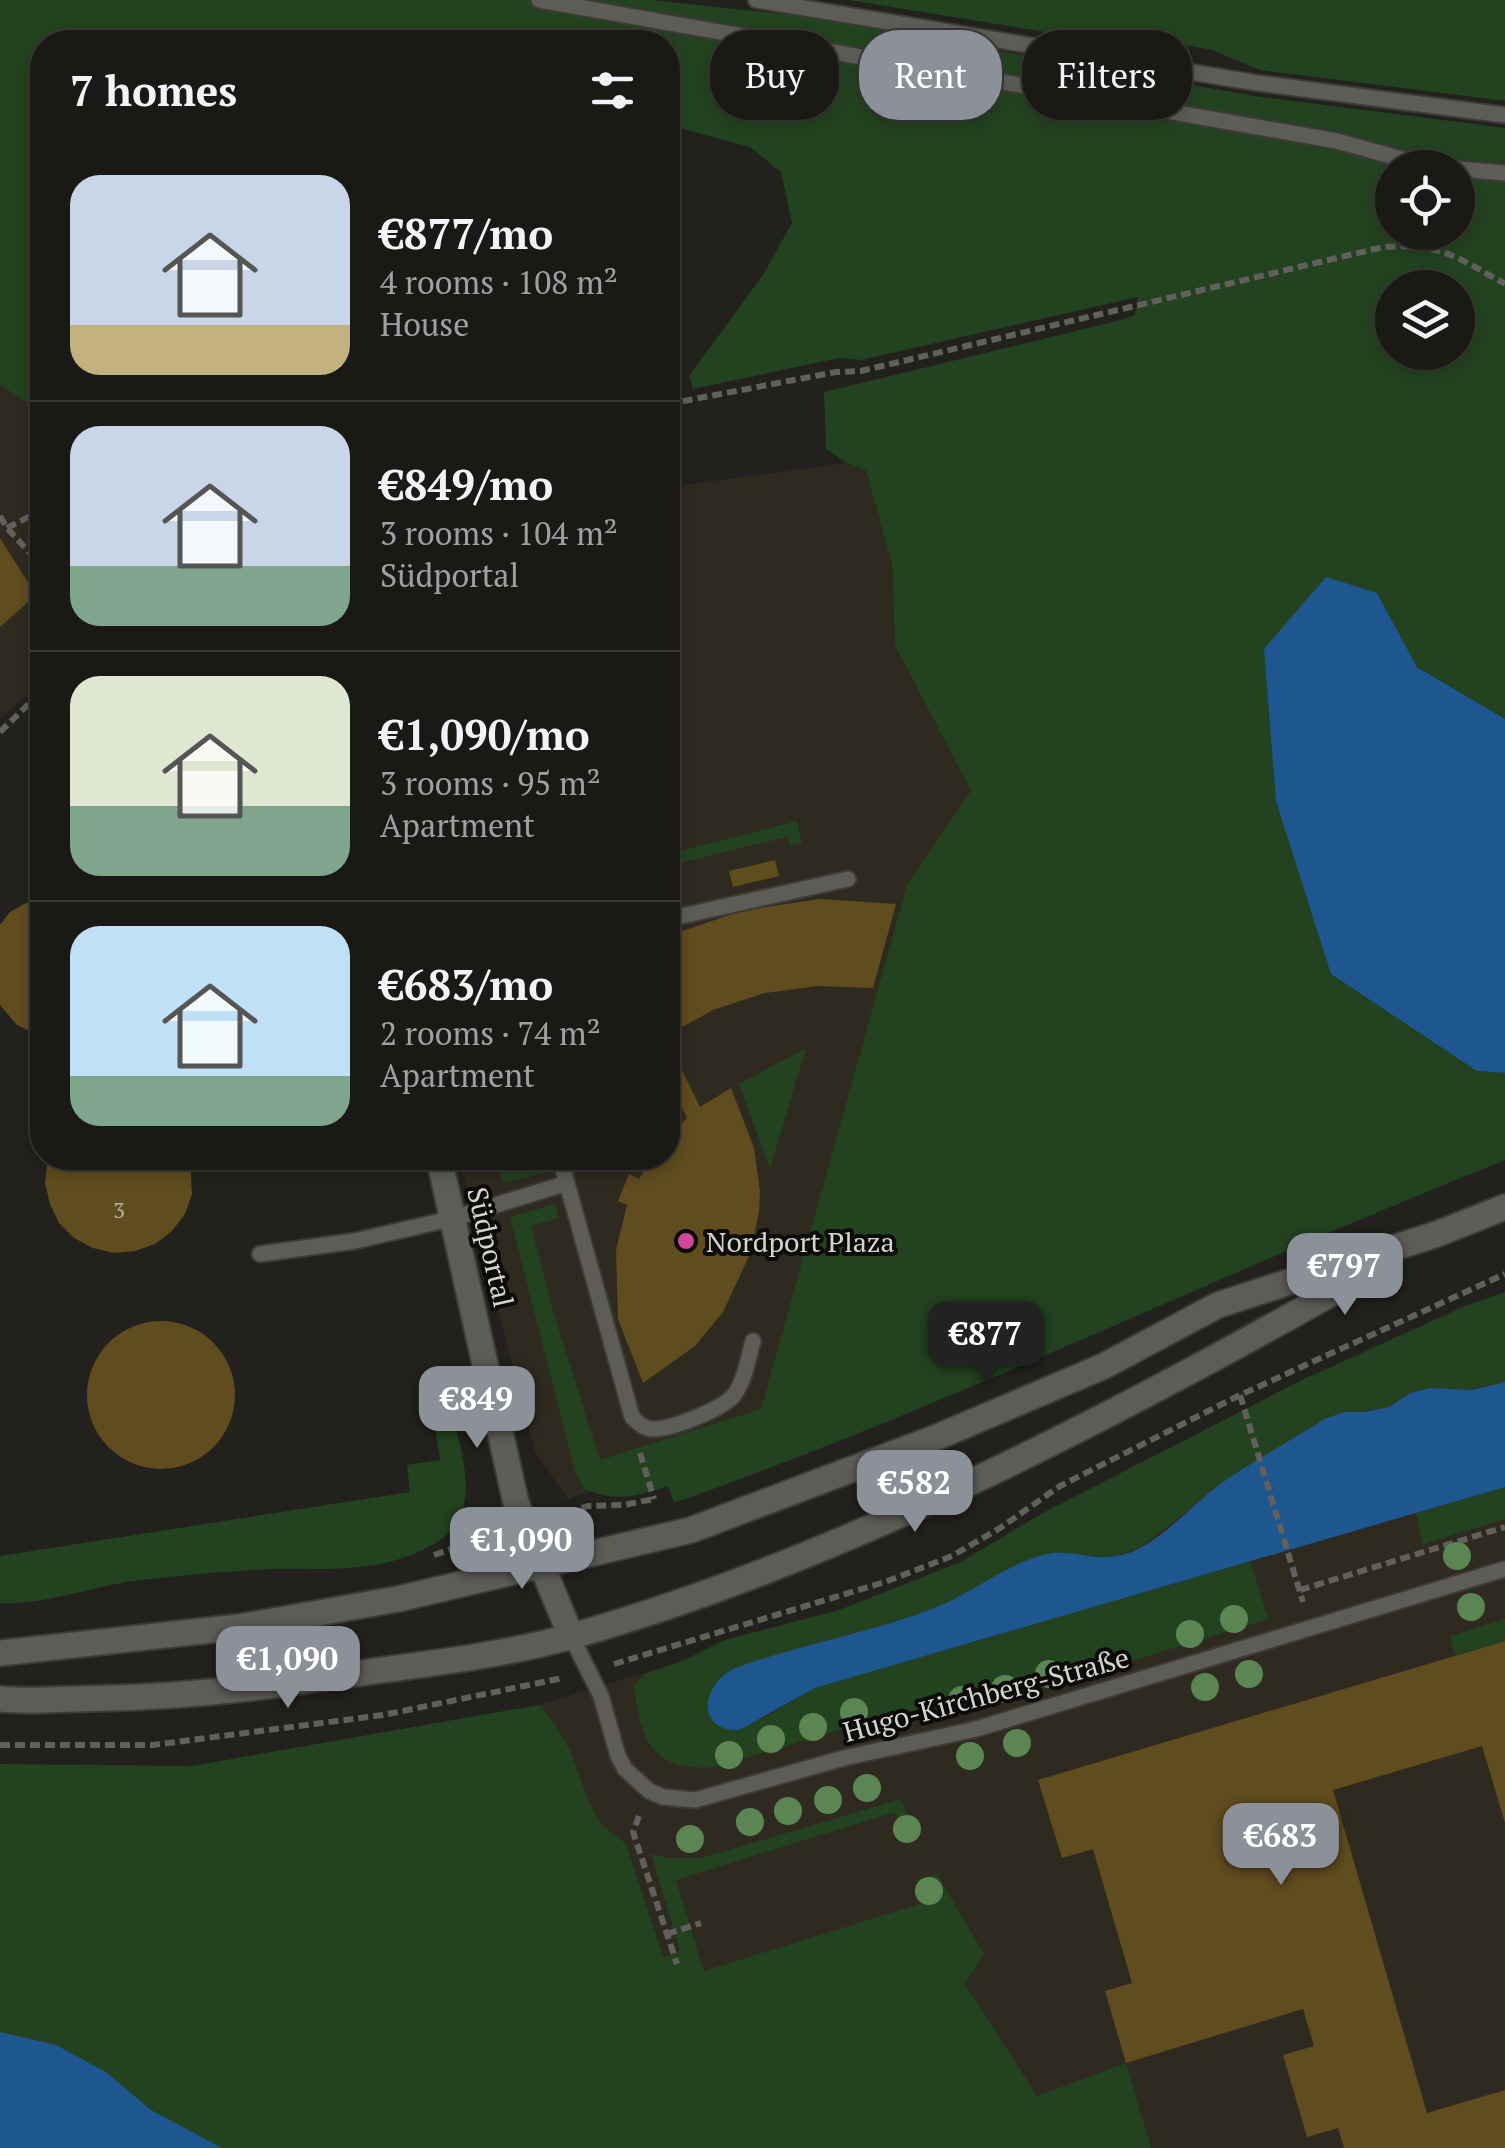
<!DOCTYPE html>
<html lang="en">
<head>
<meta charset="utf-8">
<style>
  body { margin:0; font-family:"PT Serif",serif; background:#23221f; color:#f1f3f6; height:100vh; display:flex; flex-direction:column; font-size:38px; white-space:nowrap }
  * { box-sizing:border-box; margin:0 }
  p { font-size:32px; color:#9fa0a1 }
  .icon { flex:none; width:55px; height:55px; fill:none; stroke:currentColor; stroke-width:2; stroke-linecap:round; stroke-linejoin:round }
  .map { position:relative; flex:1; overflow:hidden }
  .side { position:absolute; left:30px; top:30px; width:650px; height:1140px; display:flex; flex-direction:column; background:#1a1916; border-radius:40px; box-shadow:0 5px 15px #0003,0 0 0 2px #383835 }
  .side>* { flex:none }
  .hud { position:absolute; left:710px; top:30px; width:645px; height:90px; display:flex; gap:20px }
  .fabs { position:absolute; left:1375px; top:150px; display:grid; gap:20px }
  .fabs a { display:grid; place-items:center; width:100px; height:100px; border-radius:50%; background:#1a1916; box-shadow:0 5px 15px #0003,0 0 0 2px #383835; font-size:50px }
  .price { position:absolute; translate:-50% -85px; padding:0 22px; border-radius:20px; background:#8c9099; color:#fff; font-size:32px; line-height:65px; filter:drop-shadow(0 2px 5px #0008) }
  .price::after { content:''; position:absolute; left:50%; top:60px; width:30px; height:22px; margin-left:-15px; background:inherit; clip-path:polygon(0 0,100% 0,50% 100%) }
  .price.on { background:#222; color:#fff }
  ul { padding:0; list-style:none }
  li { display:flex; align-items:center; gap:30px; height:250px; padding:0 40px }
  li+li { border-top:2px solid #383835 }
  li span { display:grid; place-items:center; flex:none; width:280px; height:200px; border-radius:30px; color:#555 }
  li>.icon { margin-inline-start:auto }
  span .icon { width:120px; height:120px; fill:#fffc; stroke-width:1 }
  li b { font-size:42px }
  h2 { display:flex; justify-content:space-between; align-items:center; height:120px; padding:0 40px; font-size:42px }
  .pill { padding:0 35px; border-radius:40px; background:#1a1916; box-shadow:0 5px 15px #0003,0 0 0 2px #383835; font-size:35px; line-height:90px }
  .pill.on { background:#8c9099; color:#fff }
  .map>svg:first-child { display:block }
  .built { fill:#2f2a20 }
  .green { fill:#23421f; fill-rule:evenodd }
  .water { fill:#1e5790 }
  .building { fill:#5f4c1f }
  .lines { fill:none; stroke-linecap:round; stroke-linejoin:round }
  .lane-casing { stroke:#3d3b37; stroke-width:19 }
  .street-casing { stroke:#3d3b37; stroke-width:29 }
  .secondary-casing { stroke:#3d3b37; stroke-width:29 }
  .path { stroke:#62605d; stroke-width:6; stroke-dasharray:10 5; stroke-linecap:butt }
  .lane { stroke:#5e5c57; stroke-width:15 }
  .street { stroke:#5e5c57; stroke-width:25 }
  .secondary { stroke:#5e5c57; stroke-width:25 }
  .tree { fill:#5b8553 }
  .hotel-dot { fill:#d1479c; stroke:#0c0b09; stroke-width:4 }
  .labels { text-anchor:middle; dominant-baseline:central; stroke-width:8; stroke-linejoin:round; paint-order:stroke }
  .number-label { font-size:22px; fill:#b8b2a4 }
  .poi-label { font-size:28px; fill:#d5d4d1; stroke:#0c0b09; text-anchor:start }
  .street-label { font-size:28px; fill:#d5d4d1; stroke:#0c0b09 }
</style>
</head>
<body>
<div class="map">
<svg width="1505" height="2148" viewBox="0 0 1505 2148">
  <rect width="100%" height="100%" fill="#23211d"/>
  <!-- built -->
  <path class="built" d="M0,385l42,27v269l-42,38z
    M847,463l19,7 26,95 3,82 76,144 -188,636 -215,72 -33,-47 -76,-294h209v-671z
    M1505,1292v856h-423l-427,-141 -116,-302 144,-44 42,-21 114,-30 122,-48 80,-48 259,-133 163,-74z"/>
  <!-- green -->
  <path class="green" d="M0,0h651l150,16 454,80 250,32v591l-88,-52 -40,-74 100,478 28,2v87c-278,111 -549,243 -831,343l-6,-17c-35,11 -49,16 -84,3l-9,-18 -65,-254 45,-13 3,14 -27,8 22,85 47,149 161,-51 146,-524 64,-94 -76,-145 -3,-81 -26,-95 -19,-7 -21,-14 -2,-57 297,-72 14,-5 3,-18 -277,63 -22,-2 -146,31 -4,-13 74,-101 29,-52 -11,-51 -31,-25 -82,-22v-83h-626v370l-42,-27zM1392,168h66v64h-66zM1392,288h66v64h-66z
    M849,0h656v101l-245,-31 -48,-20 -54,-10 -27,6z
    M797,821l5,22 -12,3 -3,-9 -119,29v-12z
    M806,1048l-36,121 -31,-85z
    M496,1158h20l3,8 24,-7 4,13 -44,11z
    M1505,1292v90l-33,8 -41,-2 -21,5 -21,14 -24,5h-20l-19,6 -102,64 -83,65 -29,11 -52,-4 -47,15 -77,39 -111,36 -92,24 28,51 54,-31 435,-127 18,58 -300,92h-63l-191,56c-60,5 -74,-26 -80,-81l11,-12 38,-13 42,-21 114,-30 122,-48 80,-48 259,-133 163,-74z
    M445,1389c9,38 34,97 12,134 -13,20 -42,32 -64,38 -38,11 -83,7 -122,8 -43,2 -86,6 -129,11 -48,5 -93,25 -142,23v-47l410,-64 -3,-27 33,-5 -10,-68z
    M1505,1487v32l-82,25 -7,-31z
    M1505,1619v22l-50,14 -5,-19z
    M539,1705l16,19 15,27 18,49 14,25 24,19 37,113 17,-7 -29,-96 17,4h34l199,-59 15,38 -11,5 -10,-30 -219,68 28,91 219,-68 -6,-23 20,-6 47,80 -19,30 72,112 89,-33 25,85h-1151v-384l192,2z"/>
  <!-- water -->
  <path class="water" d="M1326,577l51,16 40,74 88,52v354l-28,-2 -146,-97 -55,-173 -12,-152z
    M1505,1382v105l-690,201 -76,42c-47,1 -35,-51 -1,-63 64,-23 132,-34 196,-59 37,-14 71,-43 109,-53 34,-9 55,14 97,-7 30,-16 55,-46 83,-66 33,-23 69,-42 103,-64l19,-6h20l24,-5 21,-14 21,-5 41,2z
    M0,2032l56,13 50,27 45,38 71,38h-222z"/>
  <!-- building -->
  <path class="building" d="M0,538l36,57 -36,32z
    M775,860l4,16 -46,11 -4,-16z
    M42,894v143l-25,-12 -17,-20v-80l10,-13z
    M820,899l76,5 -23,84 -55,-2 -53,7 -52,17 -45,25v-99l76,-26z
    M668,1042l32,65 31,-19 23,60 6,43 -1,21 -9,42 -27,58 -28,34 -52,37 -25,-64 -2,-69 11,-45 -9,-4 11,-27 10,5 13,-21h16v-21l19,-19 -19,-40z
    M48,1158h142l2,36 -7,20 -13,17 -17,13 -20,7 -21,2 -21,-5 -19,-10 -15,-15 -9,-19 -5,-21z
    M87 1395a74 74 0 1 1 148 0a74 74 0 1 1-148 0Z
    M1505,1641v182l-23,-77 -149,44 94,323 78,-23v58h-161l-6,-20 -31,9 -24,-82 31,-9 -11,-37 -177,54 -21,-72 27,-8 -39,-134 -31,9 -24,-78z"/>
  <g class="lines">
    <!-- lane casing -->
    <g class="lane-casing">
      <path id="lane" d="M539,0l798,141 97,27
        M756,0l501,83 248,32
        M1458,169l47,4
        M668,919l180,-40
        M560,1158l72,259c6,6 11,11 20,12 18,1 71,-20 82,-34 11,-15 14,-36 19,-54
        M260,1254l95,-13 99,-23 113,-35
        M571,1636l30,60 17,60 7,13 24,22 14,6 32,3 149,-42 132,-29 529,-160"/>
    </g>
    <!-- street casing -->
    <g class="street-casing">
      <path id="street" d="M439,1158l77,345 55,133"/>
    </g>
    <!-- secondary casing -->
    <g class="secondary-casing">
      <path id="secondary" d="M0,1653l239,-26 159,-28 293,-69 244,-92 169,-72 114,-61 219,-71 68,-27
        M0,1699c25,3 51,0 75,0 83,-1 167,-8 248,-21 83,-12 173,-20 253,-43 281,-80 560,-231 813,-374"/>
    </g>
    <!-- path -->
    <path class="path" d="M668,404l168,-32 25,-1 522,-124c57,-4 74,10 122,37
      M0,516l7,12 35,38
      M7,528l35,-18
      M0,732l42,-41
      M1240,1395l63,207
      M640,1453l14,46
      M553,1517l35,-11 36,-1 30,-6
      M434,1555l64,-22
      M1300,1590l205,-63
      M614,1664l271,-82 67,-26 48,-28 60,-42 180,-91 265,-121
      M0,1745h153l230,-30 180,-37
      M639,1816l-6,16 44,132
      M667,1934l34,-11"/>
    <!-- lane -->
    <use href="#lane" class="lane"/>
    <!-- street -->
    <use href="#street" class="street"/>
    <!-- secondary -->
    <use href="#secondary" class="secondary"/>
  </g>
  <!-- trees -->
  <g class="tree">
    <circle cx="1457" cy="1556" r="14"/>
    <circle cx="1471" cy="1607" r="14"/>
    <circle cx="1234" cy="1619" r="14"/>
    <circle cx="1190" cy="1634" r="14"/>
    <circle cx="1049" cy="1674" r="14"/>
    <circle cx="1249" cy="1674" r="14"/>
    <circle cx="1205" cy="1687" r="14"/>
    <circle cx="1005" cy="1689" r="14"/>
    <circle cx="962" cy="1700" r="14"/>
    <circle cx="854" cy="1712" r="14"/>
    <circle cx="813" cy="1727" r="14"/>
    <circle cx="771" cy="1739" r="14"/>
    <circle cx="1017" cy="1743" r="14"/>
    <circle cx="729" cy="1755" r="14"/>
    <circle cx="970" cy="1756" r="14"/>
    <circle cx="867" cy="1788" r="14"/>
    <circle cx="828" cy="1800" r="14"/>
    <circle cx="788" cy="1811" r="14"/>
    <circle cx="750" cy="1822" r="14"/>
    <circle cx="907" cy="1829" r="14"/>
    <circle cx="690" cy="1839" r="14"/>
    <circle cx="929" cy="1891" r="14"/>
  </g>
  <!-- markers -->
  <circle class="hotel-dot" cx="686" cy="1241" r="10"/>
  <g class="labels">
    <!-- number labels -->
    <g class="number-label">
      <text x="119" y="1209">3</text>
    </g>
    <!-- poi labels -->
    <g class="poi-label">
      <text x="706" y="1241">Nordport Plaza</text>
    </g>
    <!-- street labels -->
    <g class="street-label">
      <text transform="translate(491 1247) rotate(77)">Südportal</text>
      <text transform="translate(986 1694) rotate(-15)">Hugo-Kirchberg-Straße</text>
    </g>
  </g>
</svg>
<div class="fabs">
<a><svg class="icon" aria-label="locate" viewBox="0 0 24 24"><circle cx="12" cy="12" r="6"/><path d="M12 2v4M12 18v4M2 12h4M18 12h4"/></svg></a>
<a><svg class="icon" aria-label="layers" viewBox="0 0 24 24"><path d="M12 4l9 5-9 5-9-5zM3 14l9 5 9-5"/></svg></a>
</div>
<b class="price" style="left:1345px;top:1318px">€797</b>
<b class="price on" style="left:986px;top:1386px">€877</b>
<b class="price" style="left:477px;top:1451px">€849</b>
<b class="price" style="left:915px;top:1535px">€582</b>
<b class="price" style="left:522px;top:1592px">€1,090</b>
<b class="price" style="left:288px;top:1711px">€1,090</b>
<b class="price" style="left:1281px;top:1888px">€683</b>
<div class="hud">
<a class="pill">Buy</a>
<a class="pill on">Rent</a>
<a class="pill">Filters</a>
</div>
<section class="side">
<h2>7 homes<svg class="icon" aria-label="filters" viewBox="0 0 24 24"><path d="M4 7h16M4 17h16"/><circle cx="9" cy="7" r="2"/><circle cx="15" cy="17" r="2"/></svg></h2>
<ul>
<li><span style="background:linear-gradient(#c9d6e8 75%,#c2b280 0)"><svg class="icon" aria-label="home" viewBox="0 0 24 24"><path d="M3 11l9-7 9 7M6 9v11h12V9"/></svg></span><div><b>€877/mo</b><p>4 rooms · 108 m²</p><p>House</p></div></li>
<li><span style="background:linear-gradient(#c9d6e8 70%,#7fa58c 0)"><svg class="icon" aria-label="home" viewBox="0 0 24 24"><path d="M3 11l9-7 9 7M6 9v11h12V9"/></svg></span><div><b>€849/mo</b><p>3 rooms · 104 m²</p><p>Südportal</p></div></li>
<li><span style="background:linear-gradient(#dfe7d0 65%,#7fa58c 0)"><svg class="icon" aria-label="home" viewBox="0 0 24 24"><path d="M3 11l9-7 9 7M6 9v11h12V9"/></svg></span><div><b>€1,090/mo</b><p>3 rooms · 95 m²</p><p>Apartment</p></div></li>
<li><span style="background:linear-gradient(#bfe0f5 75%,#7fa58c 0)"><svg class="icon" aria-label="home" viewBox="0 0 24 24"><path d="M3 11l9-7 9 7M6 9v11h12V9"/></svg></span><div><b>€683/mo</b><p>2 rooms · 74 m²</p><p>Apartment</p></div></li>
</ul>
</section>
</div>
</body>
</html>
